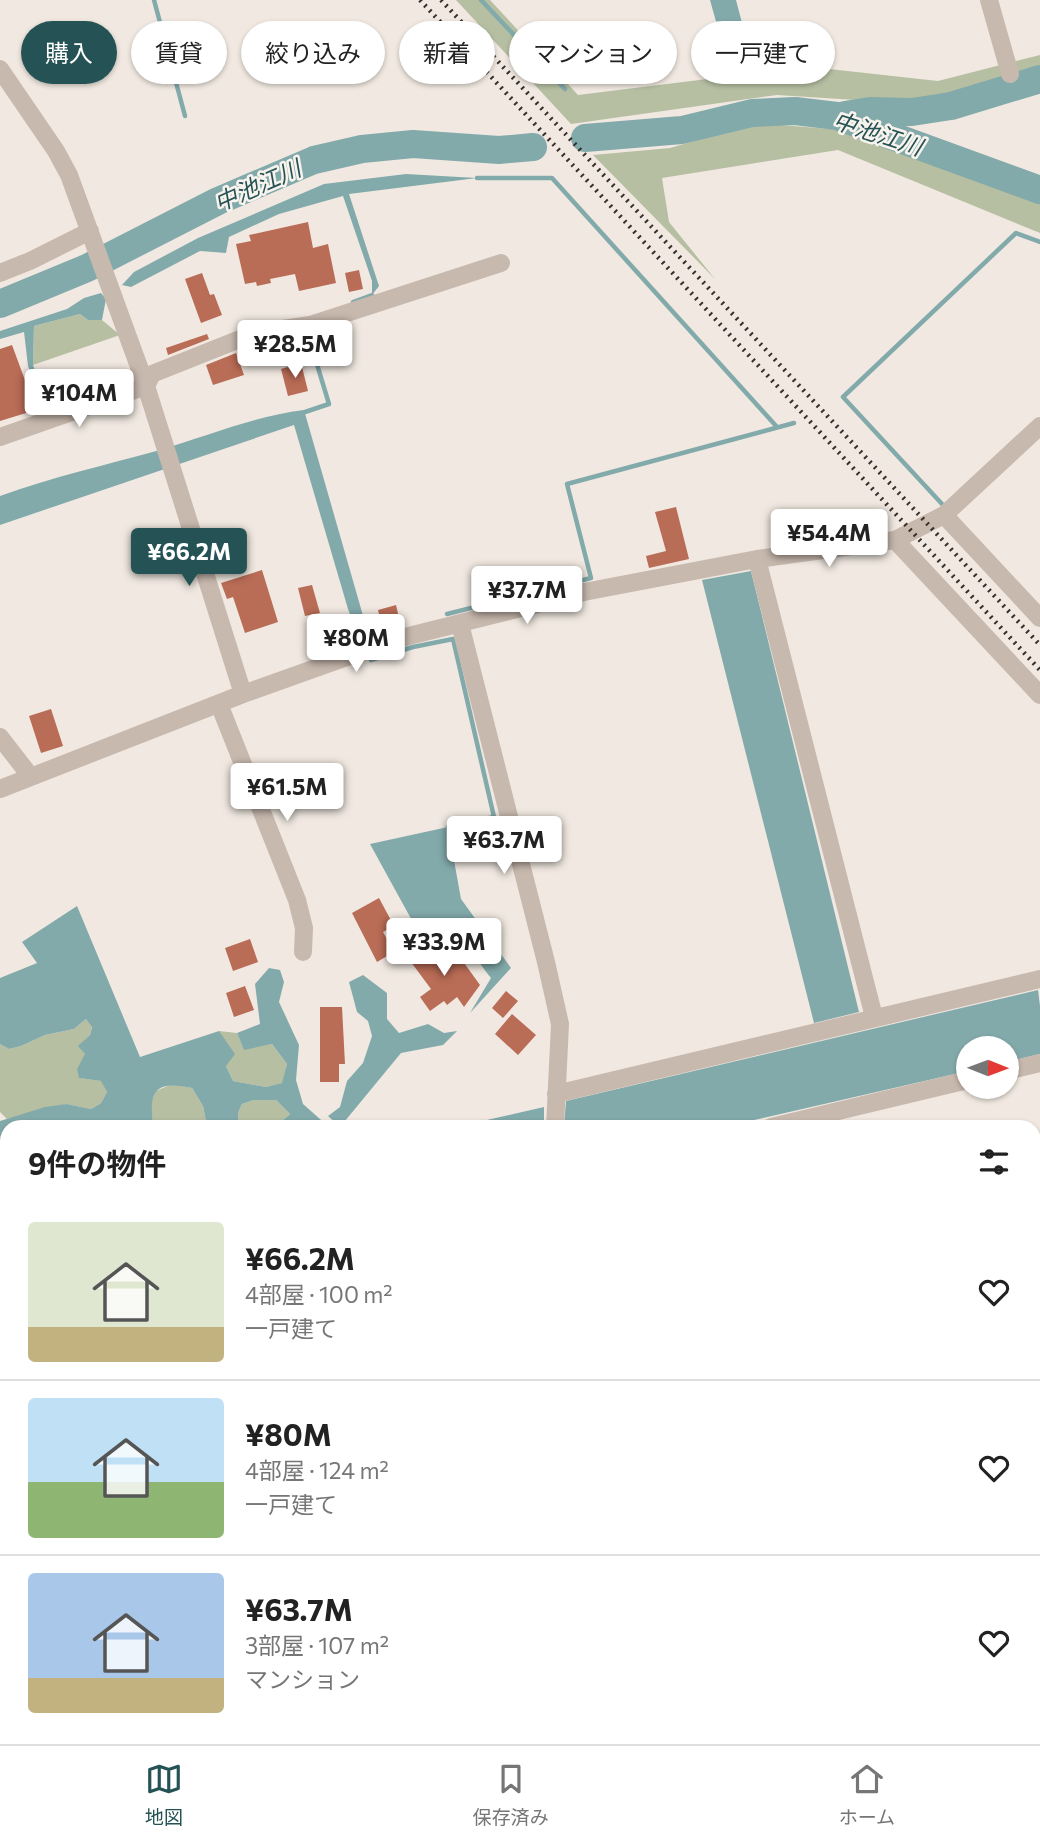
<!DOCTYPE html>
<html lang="ja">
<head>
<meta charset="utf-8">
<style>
  body { margin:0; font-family:Commissioner,"Noto Sans JP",sans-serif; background:#f2f2f2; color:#222; height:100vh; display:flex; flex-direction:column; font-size:26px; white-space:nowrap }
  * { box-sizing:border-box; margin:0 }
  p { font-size:23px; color:#767676 }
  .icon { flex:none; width:38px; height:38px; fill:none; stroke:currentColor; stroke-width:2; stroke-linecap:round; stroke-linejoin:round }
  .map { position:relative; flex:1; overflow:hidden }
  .sheet { position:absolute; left:0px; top:1120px; width:1041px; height:625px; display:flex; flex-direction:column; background:#fff; border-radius:21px 21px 0 0; box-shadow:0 2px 5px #0004 }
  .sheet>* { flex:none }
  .hud { position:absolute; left:21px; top:21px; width:999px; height:63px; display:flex; gap:14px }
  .needle { width:46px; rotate:91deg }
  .tools { position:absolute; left:956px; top:1036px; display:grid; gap:14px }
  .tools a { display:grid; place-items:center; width:63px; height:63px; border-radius:50%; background:#fff; box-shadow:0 2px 5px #0004; font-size:35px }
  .price { position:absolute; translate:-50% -60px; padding:0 16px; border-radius:7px; background:#fff; color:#222; font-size:23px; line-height:46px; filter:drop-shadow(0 2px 4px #0008) }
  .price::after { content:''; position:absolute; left:50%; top:42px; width:21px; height:16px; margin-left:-10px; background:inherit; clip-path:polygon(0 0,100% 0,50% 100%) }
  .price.on { background:#255355; color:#fff }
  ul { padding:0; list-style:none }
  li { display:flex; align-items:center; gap:21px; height:175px; padding:0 28px }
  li+li { border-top:2px solid #e0e0e0 }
  li span { display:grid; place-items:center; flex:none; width:196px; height:140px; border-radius:7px; color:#555 }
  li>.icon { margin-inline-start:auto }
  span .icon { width:84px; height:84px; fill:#fffc; stroke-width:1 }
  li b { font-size:30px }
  h2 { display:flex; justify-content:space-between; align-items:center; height:84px; padding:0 28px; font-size:30px }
  .tag { padding:0 24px; border-radius:32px; background:#fff; box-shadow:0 2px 5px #0004; font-size:24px; line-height:63px }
  .tag.on { background:#255355; color:#fff }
  .tabs { display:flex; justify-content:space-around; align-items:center; height:98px; border-top:2px solid #e0e0e0; background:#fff; font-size:19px; color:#767676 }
  .tabs a { display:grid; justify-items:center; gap:4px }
  .tabs .on { color:#255355 }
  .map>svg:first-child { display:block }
  .green { fill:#b6bfa2 }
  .water { fill:#83aaab }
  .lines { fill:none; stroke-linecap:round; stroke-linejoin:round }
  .stream { stroke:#83aaab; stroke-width:4.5 }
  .river { stroke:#83aaab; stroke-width:28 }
  .building { fill:#b96c56 }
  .minor { stroke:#c8b9ae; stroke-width:18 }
  .rail { stroke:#372f2b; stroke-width:4.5; stroke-dasharray:2 5; stroke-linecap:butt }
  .labels { text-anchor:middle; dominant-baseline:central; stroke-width:5; stroke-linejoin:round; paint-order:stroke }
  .water-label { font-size:23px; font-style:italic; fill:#255355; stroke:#f9f3ed }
</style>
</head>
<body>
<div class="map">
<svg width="1040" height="1744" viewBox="0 0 1040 1744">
  <rect width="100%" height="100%" fill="#f1e9e1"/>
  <!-- green -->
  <path class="green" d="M456,0h34l88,95 187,-23 55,-4 118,13 102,-26v19l-93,28h-60l-110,-7 -206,29z
    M757,123l86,7 116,44 81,27v32l-202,-83 -176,28 7,44 46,57 -122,-124 77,-7z
    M80,314l8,6h14l18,15 -87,30 1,-39z
    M86,1019l6,7 -2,9 -7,8 2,11 -5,24 22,3 5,11 -6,11 -10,6 -24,-5 -60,15 -7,-7v-68l9,5 12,-3 24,-11 29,-6z
    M219,1031l18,2 7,16 28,-5 15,20 -4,19 -17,4 -33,-6 -7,-15z
    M172,1084l20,4 11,18 4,21h-58l4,-5 -3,-20 6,-11z
    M254,1100h22l14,14 -15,13h-36l-1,-14 4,-9z"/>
  <!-- water -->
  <path class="water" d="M710,0h26l17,65 -23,7z
    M406,174l71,4 -128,16 30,92 -7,9v-14l-29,-85 -64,18 -50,23 -3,16 -26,-2 -69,36 -9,-2 12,-13 64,-34 126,-54z
    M101,293l5,6 -4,21h-14l-8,-6 -46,12 -1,39 15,40 -5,1 -15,-40 -4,-34 -24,7v-8l67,-22 17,-11z
    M304,410l66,230 -9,3 -13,-34 -54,-184 -294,100v-29c52,-19 106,-31 160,-46 47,-14 95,-34 144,-40z
    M751,571l108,441 -45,11 -112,-443z
    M448,827l13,72 50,69 -41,45 21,-35c-18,-23 -23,-39 -55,-35l-21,-17 -45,-82z
    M77,906l63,151 79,-26 16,23 -9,12 7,15 33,6 16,-4 5,-19 -15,-20 -28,6 -7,-17 23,-9 -5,-40 14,-16 11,2 4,12 -5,20 20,43 -3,35 7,24 26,23h-54l15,-13 -14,-14h-22l-12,4 -4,9 1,14h-32l-4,-21 -11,-18c-33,-7 -44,0 -39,34l-4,5h-142v45l-7,1v-52l45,-14 22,-3 24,5 10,-6 6,-11 -6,-11 -22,-3 -2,-9 8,-15 -7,-8 12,-11 2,-8 -6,-8 -12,10 -29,6 -24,11 -12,3 -9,-5v-66l37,-15 -15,-21z
    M363,975l24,18v26l12,14 29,-9 16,9 13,-2 -14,14 -42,8 -61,74 -12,-11 12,-9 7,-26 16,-18 9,-27 -4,-15 -11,-9 -8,-30z
    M1038,990l2,16v48l-34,8v-14h-38v23l-244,56h-160l2,-26z
    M544,1107v20h-88z
    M7,1448v85l-7,6v-86z"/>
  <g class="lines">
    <!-- stream -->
    <path class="stream" d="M154,0l31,116
      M481,0l84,89
      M477,178h75l225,249
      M353,302l19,-7
      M305,412l24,-8 -20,-66
      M942,504l-99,-107 173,-164 24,9
      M447,614l144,-36 -24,-94 227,-61
      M371,660l42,-13 40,-8 41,178 -46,10
      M432,1738l1,6"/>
    <!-- river -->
    <path class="river" d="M845,115l25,-4 42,1 39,-6 89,-27
      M585,138l97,-8 70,-17 43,-2 42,5 203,74
      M0,304l87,-36 131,-67 96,-41 48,-11 51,-5 86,6 34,-3"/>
  </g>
  <!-- building -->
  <path class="building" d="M308,222l5,26 15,-4 8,39 -37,8 -4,-17 -25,5 1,4 -14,3 -1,-4 -11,2 -9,-40 15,-3 -2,-6z
    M359,270l4,19 -14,3 -4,-19z
    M202,273l8,22 4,-1 8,21 -21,8 -16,-44z
    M207,334l2,5 -41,16 -2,-7z
    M12,345l24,65 -36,11v-72z
    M236,353l8,22 -31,10 -7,-20z
    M301,363l7,28 -20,5 -7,-27z
    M676,507l13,52 -40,9 -3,-12 20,-5 -11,-39z
    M262,570l16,52 -33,11 -12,-36 -6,2 -6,-16z
    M312,585l8,28 -15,3 -7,-28z
    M396,605l5,21 -18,6 -5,-22z
    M51,709l12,37 -22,7 -12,-37z
    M379,898l15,28 -11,6 11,20 -17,10 -25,-49z
    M250,939l8,23 -25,9 -8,-23z
    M428,944l11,16 15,-11 26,36 -16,22 -7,-10 -10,8 -3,-4 -14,10 -10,-14 11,-8 -23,-31z
    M245,986l9,24 -20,7 -8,-24z
    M506,991l12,10 -15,17 -11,-10z
    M320,1007h22l3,57h-6v18h-19z
    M512,1014l24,21 -18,20 -23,-21z"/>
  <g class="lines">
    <!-- minor -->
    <path class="minor" d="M989,0l21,74
      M0,69l56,82 13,24 77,211 97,308
      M0,273l30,-12 60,-30
      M0,437l146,-51 6,-12 103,-41 55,-8 191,-62
      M944,515l96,103
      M895,540l145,155
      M757,559l117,458
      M460,624l86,338 14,62 -5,103
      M219,704l78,196 7,28 -1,24
      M0,737l31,40
      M0,789l243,-95 154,-55 187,-47 173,-33 138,-19 49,-25 96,-89
      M1006,1071l34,-8
      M556,1094l484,-115
      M771,1127l197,-47
      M0,1553l7,-7
      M1034,1702l6,-1
      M189,1738l2,6
      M687,1738l1,6
      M993,1738l1,6
      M866,1744l26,-6"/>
    <!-- rail -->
    <path class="rail" d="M420,0l620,670
      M441,0l599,645"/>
  </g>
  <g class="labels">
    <!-- water labels -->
    <g class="water-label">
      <text transform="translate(878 133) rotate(18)">中池江川</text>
      <text transform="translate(257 185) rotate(-24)">中池江川</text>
    </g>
  </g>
</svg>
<div class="tools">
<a><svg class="needle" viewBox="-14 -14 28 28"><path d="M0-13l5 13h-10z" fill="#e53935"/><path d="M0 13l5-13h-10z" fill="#767676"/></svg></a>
</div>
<b class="price" style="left:295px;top:380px">¥28.5M</b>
<b class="price" style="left:79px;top:429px">¥104M</b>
<b class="price" style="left:829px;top:569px">¥54.4M</b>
<b class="price on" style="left:189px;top:588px">¥66.2M</b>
<b class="price" style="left:527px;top:626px">¥37.7M</b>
<b class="price" style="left:356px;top:674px">¥80M</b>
<b class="price" style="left:287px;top:823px">¥61.5M</b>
<b class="price" style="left:504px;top:876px">¥63.7M</b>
<b class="price" style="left:444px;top:978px">¥33.9M</b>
<div class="hud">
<a class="tag on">購入</a>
<a class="tag">賃貸</a>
<a class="tag">絞り込み</a>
<a class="tag">新着</a>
<a class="tag">マンション</a>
<a class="tag">一戸建て</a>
</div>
<section class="sheet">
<h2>9件の物件<svg class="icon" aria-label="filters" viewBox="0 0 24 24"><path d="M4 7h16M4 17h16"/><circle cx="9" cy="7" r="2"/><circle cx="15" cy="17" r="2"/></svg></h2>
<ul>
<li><span style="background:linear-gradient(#dfe7d0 75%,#c2b280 0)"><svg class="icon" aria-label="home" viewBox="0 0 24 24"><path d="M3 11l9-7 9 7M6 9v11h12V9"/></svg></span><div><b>¥66.2M</b><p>4部屋 · 100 m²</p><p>一戸建て</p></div><svg class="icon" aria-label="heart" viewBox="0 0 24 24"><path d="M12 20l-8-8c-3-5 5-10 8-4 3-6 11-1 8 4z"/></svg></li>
<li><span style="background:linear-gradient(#bfe0f5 60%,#8fb573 0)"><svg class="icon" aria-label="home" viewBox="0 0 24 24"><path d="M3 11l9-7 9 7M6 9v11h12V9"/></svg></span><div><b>¥80M</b><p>4部屋 · 124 m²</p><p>一戸建て</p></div><svg class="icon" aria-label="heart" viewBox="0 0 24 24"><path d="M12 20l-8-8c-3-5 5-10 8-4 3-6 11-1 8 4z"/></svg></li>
<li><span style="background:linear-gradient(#a9c7e8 75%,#c2b280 0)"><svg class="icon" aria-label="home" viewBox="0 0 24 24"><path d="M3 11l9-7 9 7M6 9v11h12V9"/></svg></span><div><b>¥63.7M</b><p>3部屋 · 107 m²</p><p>マンション</p></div><svg class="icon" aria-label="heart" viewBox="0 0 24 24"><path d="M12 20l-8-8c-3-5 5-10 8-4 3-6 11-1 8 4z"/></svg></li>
</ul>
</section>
</div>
<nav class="tabs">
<a class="on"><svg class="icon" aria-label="map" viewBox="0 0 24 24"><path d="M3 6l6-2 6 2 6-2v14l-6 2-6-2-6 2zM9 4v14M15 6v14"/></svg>地図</a>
<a><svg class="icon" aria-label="saved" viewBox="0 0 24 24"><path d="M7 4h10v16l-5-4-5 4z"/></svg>保存済み</a>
<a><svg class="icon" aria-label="home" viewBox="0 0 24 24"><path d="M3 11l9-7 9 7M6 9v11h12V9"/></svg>ホーム</a>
</nav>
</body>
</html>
